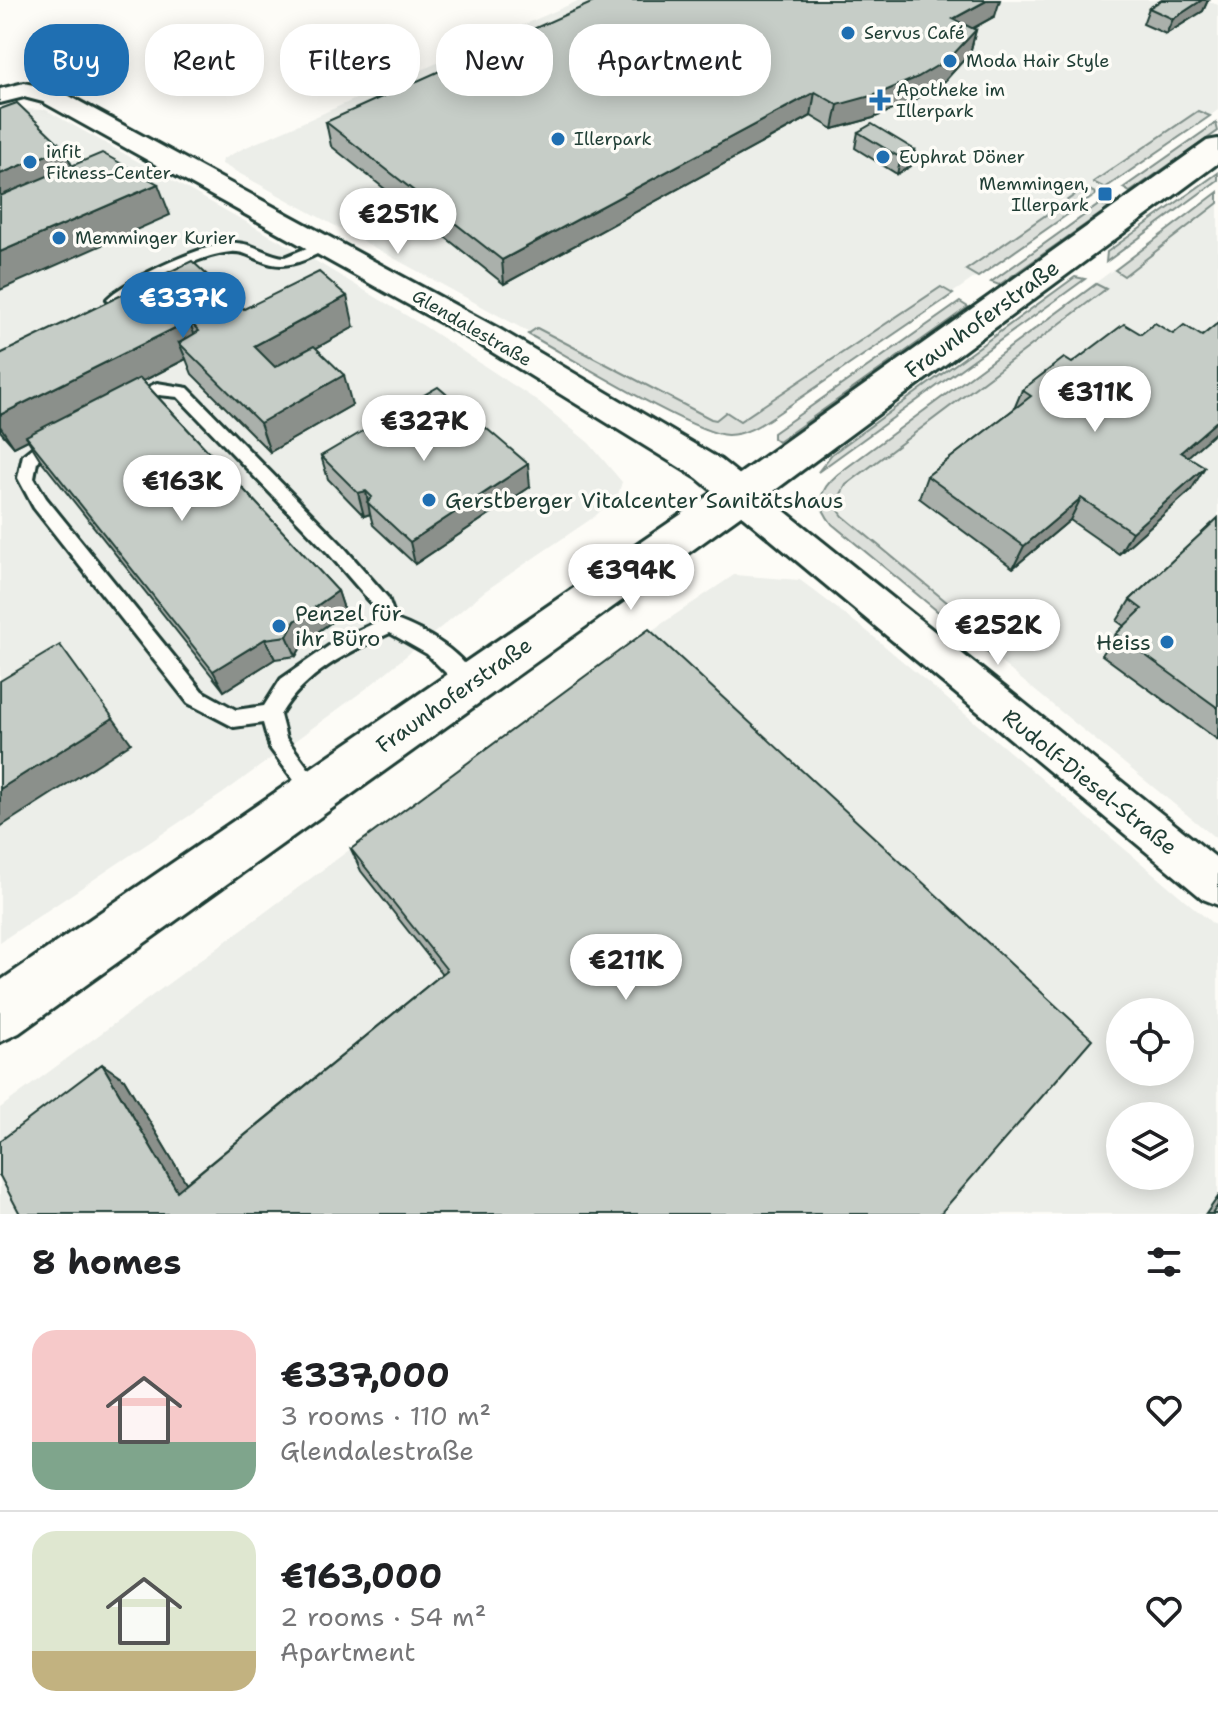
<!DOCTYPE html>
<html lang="en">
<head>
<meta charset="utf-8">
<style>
  body { margin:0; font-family:"Shantell Sans",sans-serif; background:#f2f2f2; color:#202124; height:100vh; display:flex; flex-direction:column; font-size:30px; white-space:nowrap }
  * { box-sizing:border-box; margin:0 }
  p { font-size:26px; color:#757577 }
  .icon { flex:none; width:44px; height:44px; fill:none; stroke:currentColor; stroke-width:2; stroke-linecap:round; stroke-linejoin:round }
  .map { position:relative; height:1214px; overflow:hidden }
  .drawer { display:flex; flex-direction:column; background:#fff; flex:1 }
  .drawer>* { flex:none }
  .top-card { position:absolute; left:24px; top:24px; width:800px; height:72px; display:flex; gap:16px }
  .buttons { position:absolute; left:1106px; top:998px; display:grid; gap:16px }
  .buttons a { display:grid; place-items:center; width:88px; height:88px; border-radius:50%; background:#fff; box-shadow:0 4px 20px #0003; font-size:40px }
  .price { position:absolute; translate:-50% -68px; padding:0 18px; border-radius:28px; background:#fff; color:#222; font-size:26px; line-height:52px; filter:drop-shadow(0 2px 4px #0008) }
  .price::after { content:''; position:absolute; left:50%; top:48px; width:24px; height:18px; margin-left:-12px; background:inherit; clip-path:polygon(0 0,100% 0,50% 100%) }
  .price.current { background:#1f6fb2; color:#fff }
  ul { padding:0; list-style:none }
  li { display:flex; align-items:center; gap:24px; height:200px; padding:0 32px }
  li+li { border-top:2px solid #e0e0e0 }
  li span { display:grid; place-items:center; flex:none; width:224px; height:160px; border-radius:24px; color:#555 }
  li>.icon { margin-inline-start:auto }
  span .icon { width:96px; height:96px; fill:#fffc; stroke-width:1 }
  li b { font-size:34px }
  h2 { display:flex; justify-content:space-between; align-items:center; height:96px; padding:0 32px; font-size:34px }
  .chip { padding:0 28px; border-radius:32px; background:#fff; box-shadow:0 4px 20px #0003; font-size:28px; line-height:72px }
  .chip.current { background:#1f6fb2; color:#fff }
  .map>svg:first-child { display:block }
  .built { fill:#eceee9; fill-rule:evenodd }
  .green { fill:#dde0db; stroke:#7e8e88; stroke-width:2 }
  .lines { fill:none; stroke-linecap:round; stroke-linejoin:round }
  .lane-casing { stroke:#1f3d34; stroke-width:6 }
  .street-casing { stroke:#1f3d34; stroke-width:6 }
  .secondary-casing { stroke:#1f3d34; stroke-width:6 }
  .lane { fill:#fdfcf7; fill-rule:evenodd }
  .street { fill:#fdfcf7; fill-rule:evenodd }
  .secondary { fill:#fdfcf7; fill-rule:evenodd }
  .wall { fill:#aab0ab; stroke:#1f3d34; stroke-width:2 }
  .shaded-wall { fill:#8b908b; stroke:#1f3d34; stroke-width:2 }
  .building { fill:#c6cdc7; stroke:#1f3d34; stroke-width:2 }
  .poi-dot { fill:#1f6fb2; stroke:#fdfcf7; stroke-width:3 }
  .labels { text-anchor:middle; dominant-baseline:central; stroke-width:7; stroke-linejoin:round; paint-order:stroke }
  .far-poi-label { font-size:18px; fill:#1f3d34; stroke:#fdfcf7; text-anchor:start }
  .far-street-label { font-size:18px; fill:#1f3d34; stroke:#fdfcf7 }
  .street-label { font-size:22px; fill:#1f3d34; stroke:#fdfcf7 }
  .poi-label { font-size:22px; fill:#1f3d34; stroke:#fdfcf7; text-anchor:start }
</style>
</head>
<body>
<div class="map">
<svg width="1218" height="1214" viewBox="0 0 1218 1214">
  <rect width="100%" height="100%" fill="#fdfcf7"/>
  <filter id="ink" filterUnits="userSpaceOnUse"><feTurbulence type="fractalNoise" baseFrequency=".0125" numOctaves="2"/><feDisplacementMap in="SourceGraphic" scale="16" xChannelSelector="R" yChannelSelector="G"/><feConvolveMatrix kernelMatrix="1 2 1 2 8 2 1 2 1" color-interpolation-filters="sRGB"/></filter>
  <g filter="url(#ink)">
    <!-- built -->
    <path class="built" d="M580,0h627l11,5v105l-444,306 -25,15 -21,4 -15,-2 -491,-269 1,-5 19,-10z
      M18,109l28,1 268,150 110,66 115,76 50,41 33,39 -4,13 -24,22 -109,74 -118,97 -145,106 -222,148v-828z
      M1218,192v648l-366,-299 -30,-29 -3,-14 6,-12 13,-12z
      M734,575l66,5 68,52 350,296v286h-1218v-106l586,-433zM1120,1012h60v60h-60zM1120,1116h60v60h-60z"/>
    <!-- green -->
    <path class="green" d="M1198,111l12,5 -105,72 -12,-6z
      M1216,123l2,8 -88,61 -7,-4z
      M1218,173v7l-112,82 1,-10z
      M1085,188l12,6 -119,83 -12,-7z
      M1218,192v11l-94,73 -9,-6z
      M1100,204l9,4 -110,77 -8,-3z
      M1075,277l10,2 -267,193 14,-18z
      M1096,284l10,5 -260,196 -11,20 8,11 146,121 16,-13 15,11 -26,23 -162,-134c-16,-20 -14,-33 6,-50z
      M941,287l12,7 -179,122c-14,9 -29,19 -46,19 -30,1 -165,-82 -200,-101l9,-6 174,91 5,1 10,-8 14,9z
      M960,302l8,5 -190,135 -5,-4v-5z"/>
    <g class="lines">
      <!-- lane casing -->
      <g class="lane-casing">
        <path id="lane" d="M324,241l5,1v6c-24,12 -43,24 -69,12 -10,-4 -18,-9 -29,-8 -40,4 -77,32 -112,50l-5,2 -7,-5c18,-19 103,-59 130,-56 18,1 31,13 48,14z
          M157,383l31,5 153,156 47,54 8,22c31,11 68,34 83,64l-2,6 -7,2 -7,-2 -36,-36 -37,-21c-44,20 -85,40 -110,82l6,23 36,49 3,6 -3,6 -7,3 -7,-3 -38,-51 -7,-25 -29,4 -46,-24 -154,-195 -16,-30 5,-23 25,-20h12l2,4 -2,4 -23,19 -3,16 12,20 156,193 34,19 28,-4 17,-27 55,-38 43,-20 -5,-15 -45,-52 -151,-157 -19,-2 -22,11h-12l-2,-4 2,-4z"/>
      </g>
      <!-- street casing -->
      <g class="street-casing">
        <path id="street" d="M24,83l36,8 441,239 220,130 497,399v46l-15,-6 -506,-421 -218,-134 -436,-242 -19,-5 -24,6v-14z"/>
      </g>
      <!-- secondary casing -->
      <g class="secondary-casing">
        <path id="secondary" d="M1218,139v24l-463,342 -736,528 -19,9v-61l727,-498 480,-342z"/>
      </g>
      <!-- lane -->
      <use href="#lane" class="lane"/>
      <!-- street -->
      <use href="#street" class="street"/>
      <!-- secondary -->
      <use href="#secondary" class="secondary"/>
    </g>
    <!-- wall -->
    <path class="wall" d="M1162,0h46l-5,11 -37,23 -23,-10 6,-16z
      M995,16l-22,12 3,2 -6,23 -26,29 -32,19 -39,17 -40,11 -22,-13 -307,168 -173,-138 -5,-24z
      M858,132l57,18 -4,16 -14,8 -42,-26z
      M244,309l110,18 -38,21 36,57 -82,47 -78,-78 -6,-15 -43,22 195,210 7,21 -41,30 -8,14 -21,3 -51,32 -184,-232 -12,-19 -14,7 -14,-16v-77z
      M1218,323v107l-30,26 3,34 -72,64 -49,-34 -57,48 -94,-70 8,-22 87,-67 8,-19 50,-27 69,-29h32l29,2z
      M388,416l142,71 -115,77 -42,-39 -3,-11 -6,2 -36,-37 -7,-23 68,-34z
      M1218,518v222l-116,-85 14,-21 8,-8 -7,-5 13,-21z
      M351,849l589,365 -940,-38 124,-97 62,104 256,-209 -81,-103z
      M1218,1197v17h-12z"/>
    <!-- shaded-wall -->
    <path class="shaded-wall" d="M988,0h12l-5,16 -47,26 5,-23z
      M1202,0h6l-5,11 -37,23 7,-15z
      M976,30l-6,23 -26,29 -32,19 -39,17 -40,11 5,-24z
      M815,92l-4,24 -307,168 -2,-24z
      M64,148l14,31 -78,33v-38z
      M915,150l-4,16 -14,8 4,-16z
      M158,184l12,31 -170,75v-38z
      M347,296l7,31 -90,50 -10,-31z
      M189,321l12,30 -22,-8 7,16 -172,88 -14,-21v-11z
      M344,375l8,30 -82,47 -10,-29z
      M1218,420v10l-51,45 14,-23z
      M528,464l2,23 -115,77 -5,-22z
      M1205,467l-14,23 -72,64 13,-22z
      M366,491l4,23 -6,2 -6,-23z
      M1081,498l-11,22 -57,48 11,-22z
      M338,591l7,21 -41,30 -8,14 -9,-20 8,-15z
      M265,639l10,20 -51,32 -11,-20z
      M113,718l18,25 -131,84v-38z
      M102,1064l22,15 73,122 -20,-10z"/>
    <!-- building -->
    <path class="building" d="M598,0h390l-35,19 23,11 -26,28 -32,19 -40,17 -40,11 -23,-13 -313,168 -176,-138z
      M1162,0h40l-29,19 -24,-11z
      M17,103l47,45 -64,26v-65z
      M872,124l43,26 -14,8 -43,-26z
      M102,153l56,31 -158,68v-56z
      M192,261l52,48 75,-37 28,24 -93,50 21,21 39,-21 30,29 -84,48 -81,-80 20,-12 -10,-10 -189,94v-61z
      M1155,323l18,11 11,-9 18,11 16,-13v97l-37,32 24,15 -73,65 -51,-34 -57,48 -97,-70 104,-80 -9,-6 42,-32 8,5 52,-39 17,10z
      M140,378l198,213 -43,30 -8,15 -22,3 -52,32 -187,-235z
      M438,387l90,77 -118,78 -43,-40 5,-5 -6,-6 -8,2 -37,-37 54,-32 6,2 9,-5 -2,-5z
      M1218,518v190l-102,-74 26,-25 -12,-9z
      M649,629l443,410 -152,175h-920l-20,-38v-35l102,-77 75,127 270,-221 -96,-121z
      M60,645l53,73 -113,71v-108z
      M1218,1205v9h-6z"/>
  </g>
  <!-- markers -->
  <g class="poi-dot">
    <circle cx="848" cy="33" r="8"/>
    <circle cx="950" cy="61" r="8"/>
    <path d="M876 88h8v8h8v8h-8v8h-8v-8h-8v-8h8z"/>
    <circle cx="558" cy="139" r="8"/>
    <circle cx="883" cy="157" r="8"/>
    <circle cx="30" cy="162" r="8"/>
    <rect x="1097" y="186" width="16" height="16" rx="4"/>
    <circle cx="59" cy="238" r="8"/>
    <circle cx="429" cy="500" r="8"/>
    <circle cx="279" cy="626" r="8"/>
    <circle cx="1167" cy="642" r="8"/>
  </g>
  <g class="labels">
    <!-- far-poi labels -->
    <g class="far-poi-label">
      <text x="864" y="33">Servus Café</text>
      <text x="966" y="61">Moda Hair Style</text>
      <text x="896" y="90">Apotheke im<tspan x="896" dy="21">Illerpark</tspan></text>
      <text x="574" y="139">Illerpark</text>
      <text x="46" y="152">infit<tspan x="46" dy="21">Fitness-Center</tspan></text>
      <text x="899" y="157">Euphrat Döner</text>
      <text x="1089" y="184" text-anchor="end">Memmingen,<tspan x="1089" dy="21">Illerpark</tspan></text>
      <text x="75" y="238">Memminger Kurier</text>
    </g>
    <!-- far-street labels -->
    <g class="far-street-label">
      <text transform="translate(472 328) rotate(30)">Glendalestraße</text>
    </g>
    <!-- street labels -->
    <g class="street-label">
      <text transform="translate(982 319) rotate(-36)">Fraunhoferstraße</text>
      <text transform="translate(454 695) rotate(-35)">Fraunhoferstraße</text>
      <text transform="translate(1090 782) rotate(39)">Rudolf-Diesel-Straße</text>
    </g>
    <!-- poi labels -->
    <g class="poi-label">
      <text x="445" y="500">Gerstberger Vitalcenter Sanitätshaus</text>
      <text x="295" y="613">Penzel für<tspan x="295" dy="25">ihr Büro</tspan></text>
      <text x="1151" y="642" text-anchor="end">Heiss</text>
    </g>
  </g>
</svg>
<div class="buttons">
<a><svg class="icon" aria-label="locate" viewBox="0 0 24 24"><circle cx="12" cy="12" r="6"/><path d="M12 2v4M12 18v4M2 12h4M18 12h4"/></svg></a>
<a><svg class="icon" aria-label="layers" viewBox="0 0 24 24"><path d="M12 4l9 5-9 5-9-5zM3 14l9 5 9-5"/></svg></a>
</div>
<b class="price" style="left:398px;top:256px">€251K</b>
<b class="price current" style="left:183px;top:340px">€337K</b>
<b class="price" style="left:1095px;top:434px">€311K</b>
<b class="price" style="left:424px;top:463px">€327K</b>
<b class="price" style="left:182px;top:523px">€163K</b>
<b class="price" style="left:631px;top:612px">€394K</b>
<b class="price" style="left:998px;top:667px">€252K</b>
<b class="price" style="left:626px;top:1002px">€211K</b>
<div class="top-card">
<a class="chip current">Buy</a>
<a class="chip">Rent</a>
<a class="chip">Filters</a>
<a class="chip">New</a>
<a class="chip">Apartment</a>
</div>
</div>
<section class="drawer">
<h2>8 homes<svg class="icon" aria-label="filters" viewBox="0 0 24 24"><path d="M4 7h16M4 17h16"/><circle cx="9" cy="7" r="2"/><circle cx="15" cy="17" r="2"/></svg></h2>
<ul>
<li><span style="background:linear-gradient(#f6c9c9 70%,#7fa58c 0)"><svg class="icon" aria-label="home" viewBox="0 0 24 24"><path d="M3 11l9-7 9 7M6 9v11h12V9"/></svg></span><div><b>€337,000</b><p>3 rooms · 110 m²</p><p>Glendalestraße</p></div><svg class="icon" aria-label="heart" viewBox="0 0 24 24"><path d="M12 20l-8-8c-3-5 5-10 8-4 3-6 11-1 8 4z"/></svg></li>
<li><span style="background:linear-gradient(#dfe7d0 75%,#c2b280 0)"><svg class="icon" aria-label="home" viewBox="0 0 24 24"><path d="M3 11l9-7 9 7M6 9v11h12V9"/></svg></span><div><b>€163,000</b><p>2 rooms · 54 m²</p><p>Apartment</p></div><svg class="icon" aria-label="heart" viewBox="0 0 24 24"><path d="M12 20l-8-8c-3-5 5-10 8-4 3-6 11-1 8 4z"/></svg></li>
</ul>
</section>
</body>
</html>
